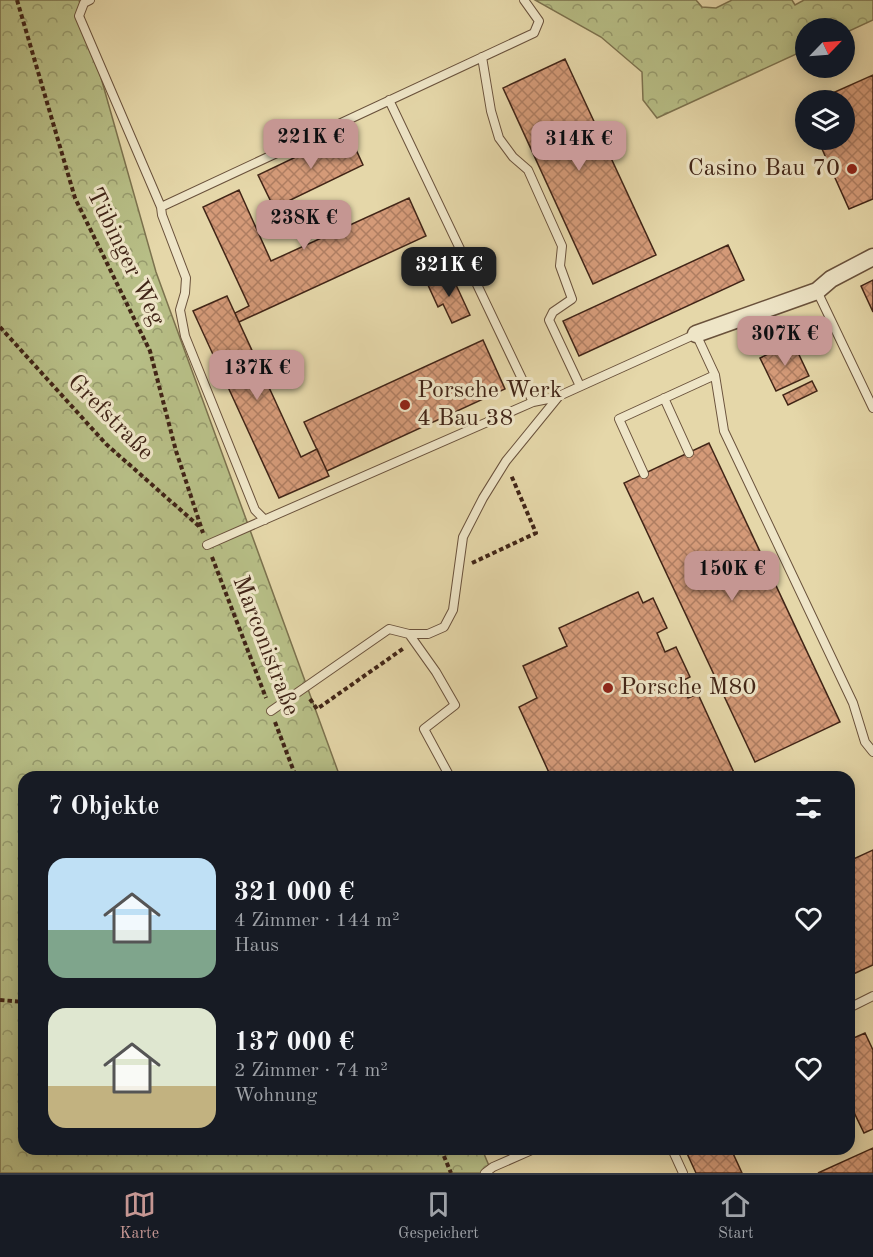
<!DOCTYPE html>
<html lang="de">
<head>
<meta charset="utf-8">
<style>
  body { margin:0; font-family:"Old Standard TT",serif; background:#20242c; color:#f1f3f6; height:100vh; display:flex; flex-direction:column; font-size:22px; white-space:nowrap }
  * { box-sizing:border-box; margin:0 }
  p { font-size:20px; color:#9ea1a6 }
  .icon { flex:none; width:33px; height:33px; fill:none; stroke:currentColor; stroke-width:2; stroke-linecap:round; stroke-linejoin:round }
  .map { position:relative; flex:1; overflow:hidden }
  .sheet { position:absolute; left:18px; top:771px; width:837px; height:384px; display:flex; flex-direction:column; background:#171b24; border-radius:18px; box-shadow:0 3px 15px #0003 }
  .sheet>* { flex:none }
  .needle { width:39px; rotate:65deg }
  .controls { position:absolute; left:795px; top:18px; display:grid; gap:12px }
  .controls a { display:grid; place-items:center; width:60px; height:60px; border-radius:50%; background:#171b24; box-shadow:0 3px 15px #0003; font-size:30px }
  .price { position:absolute; translate:-50% -51px; padding:0 14px; border-radius:12px; background:#c59692; color:#111; font-size:20px; line-height:39px; filter:drop-shadow(0 2px 3px #0008) }
  .price::after { content:''; position:absolute; left:50%; top:36px; width:18px; height:14px; margin-left:-9px; background:inherit; clip-path:polygon(0 0,100% 0,50% 100%) }
  .price.selected { background:#222; color:#fff }
  ul { padding:0; list-style:none }
  li { display:flex; align-items:center; gap:18px; height:150px; padding:0 30px }
  li span { display:grid; place-items:center; flex:none; width:168px; height:120px; border-radius:18px; color:#555 }
  li>.icon { margin-inline-start:auto }
  span .icon { width:72px; height:72px; fill:#fffc; stroke-width:1 }
  li b { font-size:26px }
  h2 { display:flex; justify-content:space-between; align-items:center; height:72px; padding:0 30px; font-size:26px }
  .tab-bar { display:flex; justify-content:space-around; align-items:center; height:84px; border-top:2px solid #363941; background:#171b24; font-size:16px; color:#9ea1a6 }
  .tab-bar a { display:grid; justify-items:center; gap:3px }
  .tab-bar .selected { color:#c59692 }
  .map>svg:first-child { display:block }
  .forest { fill:url(#forest-crowns); stroke:#7c724e; stroke-width:1.5 }
  .building { fill:url(#building-cross-hatch); stroke:#412517; stroke-width:1.5 }
  .lines { fill:none; stroke-linecap:round; stroke-linejoin:round }
  .lane-casing { stroke:#6a523c; stroke-width:10 }
  .street-casing { stroke:#6a523c; stroke-width:19 }
  .path { stroke:#412517; stroke-width:4; stroke-dasharray:4.5 3; stroke-linecap:butt }
  .lane { stroke:#eee5c7; stroke-width:8 }
  .street { stroke:#eee5c7; stroke-width:16 }
  .poi-dot { fill:#8f2418; stroke:#eee5c7; stroke-width:2 }
  .labels { text-anchor:middle; dominant-baseline:central; stroke-width:6; stroke-linejoin:round; paint-order:stroke }
  .poi-label { font-size:24px; fill:#412517; stroke:#eee5c7; text-anchor:start }
  .street-label { font-size:24px; fill:#412517; stroke:#eee5c7 }
</style>
</head>
<body>
<div class="map">
<svg width="873" height="1173" viewBox="0 0 873 1173">
  <defs>
    <pattern id="forest-crowns" width="20" height="18" patternUnits="userSpaceOnUse" patternTransform="scale(1.5)"><rect width="20" height="18" fill="#b7be86"/><path d="M2 6a3 3 0 1 1 6 0M12 15a3 3 0 1 1 6 0" fill="none" stroke="#969a6d"/></pattern>
    <pattern id="building-cross-hatch" width="8" height="8" patternUnits="userSpaceOnUse" patternTransform="scale(1.5)"><rect width="8" height="8" fill="#d49a78"/><path d="M0 0l8 8M0 8l8-8" fill="none" stroke="#ae7d61"/></pattern>
  </defs>
  <rect width="100%" height="100%" fill="#e5d7a9"/>
  <filter id="stains"><feTurbulence type="fractalNoise" baseFrequency=".00333" numOctaves="4"/><feColorMatrix values="0 0 0 0 .2 0 0 0 0 .09 0 0 0 0 .02 0 0 0 .5 -.17"/></filter>
  <radialGradient id="worn" r=".72"><stop offset=".6" stop-color="#630" stop-opacity="0"/><stop offset="1" stop-color="#630" stop-opacity=".3"/></radialGradient>
  <!-- forest -->
  <path class="forest" d="M0,0h79l77,272 184,505h-316v372h458l10,24h-492z
    M535,0h161l6,7 14,1 16,-8h60l3,5 9,-5h69v20l-28,13 -1,-5h-38l-1,22 -148,68 -14,-18 -1,-28 -41,-35z"/>
  <!-- building -->
  <path class="building" d="M565,59l91,196 -63,29 -90,-196z
    M873,75v124l-24,10 -31,-69h26v-40h-27z
    M348,132l15,33 -89,43 -16,-33z
    M239,190l32,71 138,-63 17,38 -187,86 -4,-9 14,-7 -46,-99z
    M728,245l16,35 -165,76 -16,-35z
    M451,274l19,41 -18,8 -9,-19 -5,3 -10,-22z
    M873,280v32l-12,-26z
    M227,296l74,161 16,-8 12,27 -50,22 -86,-187z
    M483,340l22,49 -178,82 -23,-49z
    M793,342l16,34 -33,15 -16,-33z
    M812,381l5,10 -29,14 -5,-10z
    M709,443l131,279 -85,40 -131,-279z
    M638,592l5,11 10,-5 14,30 -10,5 8,19 11,-5 14,30 -10,5 8,16 10,-4 38,83h-64l-1,-3 -6,3h-114l-32,-70 18,-9 -14,-32 44,-20 -8,-18z
    M873,850v115l-24,11v-115z
    M865,1033l8,17v79l-9,4 -15,-31v-62z
    M873,1148v25h-55z
    M685,1149h46l11,24h-46z"/>
  <g class="lines">
    <!-- lane casing -->
    <g class="lane-casing">
      <path id="lane" d="M90,0l-6,3 -5,13 82,191 1,8 24,63 -1,15 -5,17 5,26 70,174 10,10
        M482,57l9,54 8,27 14,19 15,13 34,76 -2,20 12,33 -19,13 -4,8 31,66
        M389,100l144,302
        M161,207l373,-174 5,-12 -15,-21
        M817,291l56,117
        M664,398l25,55
        M644,474l-25,-55 96,-44
        M207,545l326,-143 25,-5
        M409,634h19l16,-7 9,-17 10,-73 20,-39 23,-37 53,-65 137,-62 19,41 9,56 129,272 12,39 8,10
        M271,711l118,-82 20,5 27,38 19,33 -31,24 26,48
        M849,1008l24,-12
        M672,1149l11,24
        M485,1173l8,-6 41,-18"/>
    </g>
    <!-- street casing -->
    <g class="street-casing">
      <path id="street" d="M696,334l121,-43 14,-12 42,-22"/>
    </g>
    <!-- path -->
    <path class="path" d="M17,0l58,198 75,153 26,100 27,82
      M0,327l106,117 95,84
      M212,557l54,141
      M472,563l64,-30 -25,-58
      M310,699l7,10 87,-61
      M275,722l21,55
      M0,1000l24,2
      M441,1149l10,24"/>
    <!-- lane -->
    <use href="#lane" class="lane"/>
    <!-- street -->
    <use href="#street" class="street"/>
  </g>
  <!-- markers -->
  <g class="poi-dot">
    <circle cx="852" cy="169" r="6"/>
    <circle cx="405" cy="405" r="6"/>
    <circle cx="608" cy="688" r="6"/>
  </g>
  <g class="labels">
    <!-- poi labels -->
    <g class="poi-label">
      <text x="840" y="169" text-anchor="end">Casino Bau 70</text>
      <text x="417" y="391">Porsche Werk<tspan x="417" dy="28">4 Bau 38</tspan></text>
      <text x="620" y="688">Porsche M80</text>
    </g>
    <!-- street labels -->
    <g class="street-label">
      <text transform="translate(125 257) rotate(64)">Tübinger Weg</text>
      <text transform="translate(110 418) rotate(45)">Grefstraße</text>
      <text transform="translate(265 646) rotate(69)">Marconistraße</text>
    </g>
  </g>
  <rect width="100%" height="100%" filter="url(#stains)"/>
  <rect width="100%" height="100%" fill="url(#worn)"/>
</svg>
<div class="controls">
<a><svg class="needle" viewBox="-14 -14 28 28"><path d="M0-13l5 13h-10z" fill="#e53935"/><path d="M0 13l5-13h-10z" fill="#9ea1a6"/></svg></a>
<a><svg class="icon" aria-label="layers" viewBox="0 0 24 24"><path d="M12 4l9 5-9 5-9-5zM3 14l9 5 9-5"/></svg></a>
</div>
<b class="price" style="left:311px;top:170px">221K €</b>
<b class="price" style="left:579px;top:172px">314K €</b>
<b class="price" style="left:304px;top:251px">238K €</b>
<b class="price selected" style="left:449px;top:298px">321K €</b>
<b class="price" style="left:785px;top:367px">307K €</b>
<b class="price" style="left:257px;top:401px">137K €</b>
<b class="price" style="left:732px;top:602px">150K €</b>
<section class="sheet">
<h2>7 Objekte<svg class="icon" aria-label="filters" viewBox="0 0 24 24"><path d="M4 7h16M4 17h16"/><circle cx="9" cy="7" r="2"/><circle cx="15" cy="17" r="2"/></svg></h2>
<ul>
<li><span style="background:linear-gradient(#bfe0f5 60%,#7fa58c 0)"><svg class="icon" aria-label="home" viewBox="0 0 24 24"><path d="M3 11l9-7 9 7M6 9v11h12V9"/></svg></span><div><b>321 000 €</b><p>4 Zimmer · 144 m²</p><p>Haus</p></div><svg class="icon" aria-label="heart" viewBox="0 0 24 24"><path d="M12 20l-8-8c-3-5 5-10 8-4 3-6 11-1 8 4z"/></svg></li>
<li><span style="background:linear-gradient(#dfe7d0 65%,#c2b280 0)"><svg class="icon" aria-label="home" viewBox="0 0 24 24"><path d="M3 11l9-7 9 7M6 9v11h12V9"/></svg></span><div><b>137 000 €</b><p>2 Zimmer · 74 m²</p><p>Wohnung</p></div><svg class="icon" aria-label="heart" viewBox="0 0 24 24"><path d="M12 20l-8-8c-3-5 5-10 8-4 3-6 11-1 8 4z"/></svg></li>
</ul>
</section>
</div>
<nav class="tab-bar">
<a class="selected"><svg class="icon" aria-label="map" viewBox="0 0 24 24"><path d="M3 6l6-2 6 2 6-2v14l-6 2-6-2-6 2zM9 4v14M15 6v14"/></svg>Karte</a>
<a><svg class="icon" aria-label="saved" viewBox="0 0 24 24"><path d="M7 4h10v16l-5-4-5 4z"/></svg>Gespeichert</a>
<a><svg class="icon" aria-label="home" viewBox="0 0 24 24"><path d="M3 11l9-7 9 7M6 9v11h12V9"/></svg>Start</a>
</nav>
</body>
</html>
